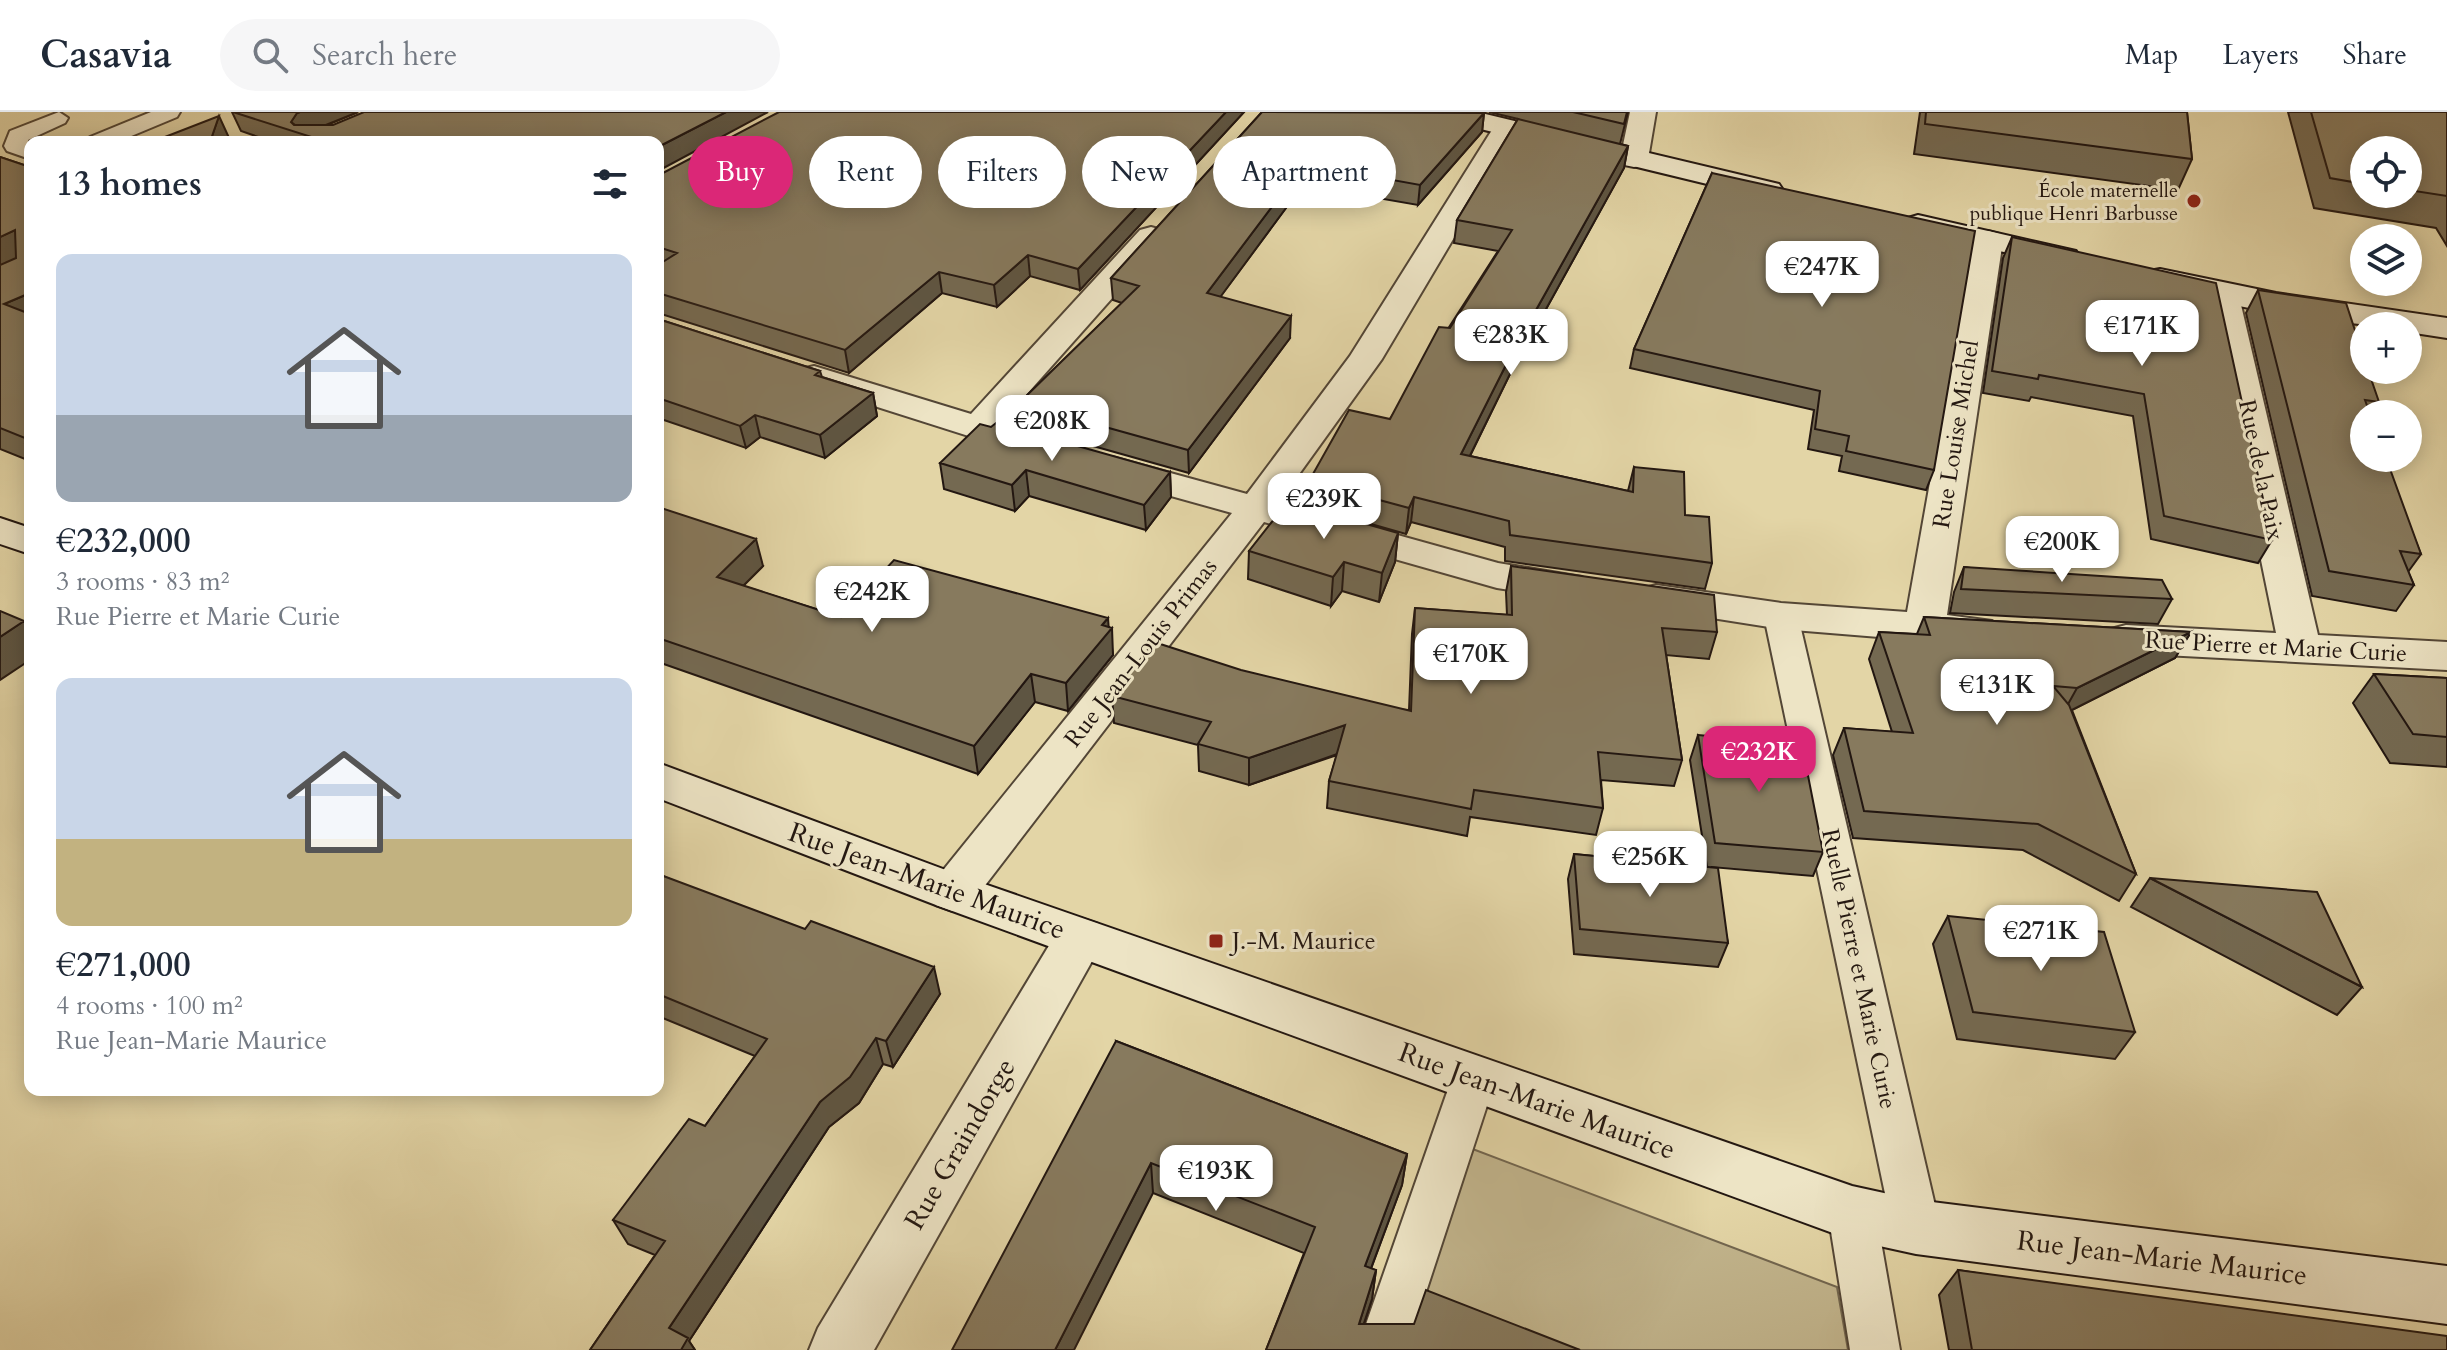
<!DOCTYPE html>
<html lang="en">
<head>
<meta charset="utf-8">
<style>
  body { margin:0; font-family:Cardo,serif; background:#f6f6f7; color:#1f2937; height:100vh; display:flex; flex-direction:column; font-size:30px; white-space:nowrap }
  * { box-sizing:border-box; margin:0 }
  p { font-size:26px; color:#747a83 }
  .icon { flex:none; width:44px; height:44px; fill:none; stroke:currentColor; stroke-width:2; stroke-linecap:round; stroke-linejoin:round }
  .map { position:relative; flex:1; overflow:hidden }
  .panel { position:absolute; left:24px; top:24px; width:640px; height:960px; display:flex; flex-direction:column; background:#fff; border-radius:16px; box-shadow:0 4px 20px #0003 }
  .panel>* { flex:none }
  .guide { position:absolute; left:688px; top:24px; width:760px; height:72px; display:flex; gap:16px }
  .buttons { position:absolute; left:2350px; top:24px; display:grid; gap:16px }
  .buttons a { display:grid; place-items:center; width:72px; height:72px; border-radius:50%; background:#fff; box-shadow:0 4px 20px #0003; font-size:40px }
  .price { position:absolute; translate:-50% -68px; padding:0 18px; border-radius:16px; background:#fff; color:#222; font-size:26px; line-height:52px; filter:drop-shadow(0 2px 4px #0008) }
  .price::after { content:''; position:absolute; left:50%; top:48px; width:24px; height:18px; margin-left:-12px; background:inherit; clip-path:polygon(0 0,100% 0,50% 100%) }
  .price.on { background:#db2777; color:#fff }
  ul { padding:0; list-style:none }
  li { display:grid; align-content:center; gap:16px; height:424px; padding:0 32px }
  li span { display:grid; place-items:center; height:248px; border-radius:16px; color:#555 }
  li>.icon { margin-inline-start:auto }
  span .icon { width:144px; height:144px; fill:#fffc; stroke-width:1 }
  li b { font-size:34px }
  h2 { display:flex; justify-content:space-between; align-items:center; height:96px; padding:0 32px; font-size:34px }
  .chip { padding:0 28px; border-radius:36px; background:#fff; box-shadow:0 4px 20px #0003; font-size:28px; line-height:72px }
  .chip.on { background:#db2777; color:#fff }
  header { display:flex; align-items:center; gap:48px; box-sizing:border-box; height:112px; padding:0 40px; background:#fff; border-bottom:2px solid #e0e1e3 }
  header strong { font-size:38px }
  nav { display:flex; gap:44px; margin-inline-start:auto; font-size:28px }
  .search { width:560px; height:72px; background:#f6f6f7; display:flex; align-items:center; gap:20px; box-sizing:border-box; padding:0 28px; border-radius:44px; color:#747a83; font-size:30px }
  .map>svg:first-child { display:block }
  .green { fill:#c2b58d; stroke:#72664f; stroke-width:2 }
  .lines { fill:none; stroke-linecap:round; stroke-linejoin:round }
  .lane-casing { stroke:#534636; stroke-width:4 }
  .street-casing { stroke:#534636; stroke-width:4 }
  .secondary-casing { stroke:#231711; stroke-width:4 }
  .lane { fill:#ede4c5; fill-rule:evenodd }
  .street { fill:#ede4c5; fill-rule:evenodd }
  .secondary { fill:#ede4c5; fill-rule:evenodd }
  .wall { fill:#746951; stroke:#231711; stroke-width:2; fill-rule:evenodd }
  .shaded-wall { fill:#5e5542; stroke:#231711; stroke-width:2 }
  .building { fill:#877a5e; stroke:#231711; stroke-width:2 }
  .poi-dot { fill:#8f2418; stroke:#ede4c5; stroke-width:3 }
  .labels { text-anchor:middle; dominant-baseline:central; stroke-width:6; stroke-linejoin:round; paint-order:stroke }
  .far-poi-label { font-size:20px; fill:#231711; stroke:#ede4c5; text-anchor:end }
  .street-label { font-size:24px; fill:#231711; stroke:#ede4c5 }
  .poi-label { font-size:24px; fill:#231711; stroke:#ede4c5; text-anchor:start }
  .near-street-label { font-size:28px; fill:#231711; stroke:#ede4c5 }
</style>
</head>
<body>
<header>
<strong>Casavia</strong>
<div class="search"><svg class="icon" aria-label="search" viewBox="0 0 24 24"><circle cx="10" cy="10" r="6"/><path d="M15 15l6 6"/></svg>Search here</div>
<nav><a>Map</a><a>Layers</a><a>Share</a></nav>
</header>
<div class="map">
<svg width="2447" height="1238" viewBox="0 0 2447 1238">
  <rect width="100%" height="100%" fill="#e3d5a6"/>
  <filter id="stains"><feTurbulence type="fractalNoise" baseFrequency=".0025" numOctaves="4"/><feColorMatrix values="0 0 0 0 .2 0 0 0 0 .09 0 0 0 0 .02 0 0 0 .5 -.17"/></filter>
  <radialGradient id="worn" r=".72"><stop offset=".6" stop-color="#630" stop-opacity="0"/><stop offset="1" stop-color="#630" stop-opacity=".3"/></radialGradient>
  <!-- green -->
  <path class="green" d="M1470,1036l367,139 11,63h-304l-125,-50z"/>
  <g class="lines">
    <!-- lane casing -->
    <g class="lane-casing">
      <path id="lane" d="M59,0l9,6 -3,5 -37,17 2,19 -23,-8 -3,-5 6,-15z
        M151,0h29l-3,5 -60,25h-30l3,-5z
        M1781,493l12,3 5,8 142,611 -7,16 -17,6 -17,-6 -7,-16 -128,-611 5,-8z
        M1474,947l16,5 6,14 -89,272h-50l95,-272 6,-14z
        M1852,1079l17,6 7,16 24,137h-50l-22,-137 7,-16z"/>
    </g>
    <!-- street casing -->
    <g class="street-casing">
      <path id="street" d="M1630,0h26l-8,47 -4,6 -10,2 -10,-2 -4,-6z
        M1506,8l9,2 4,6 -137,231 -103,143 219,61 84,14 6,9 -6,9 -14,4 -71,-11 -233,-66 -294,383 -17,6 -17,-6 -7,-13 7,-13 296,-366 -133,-37 -5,-8 5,-8 13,-3 135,37 103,-138 147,-234z
        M1151,115l11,3 4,6 -4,6 -161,181 47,14 5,8 -5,8 -13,3 -13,-3 -220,-70 -5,-7 5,-7 12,-3 157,48 169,-184z
        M1988,119l11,3 4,6 -56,375 45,6 6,10 -6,10 -15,4 -196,-16 -139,-22 -6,-9 6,-9 14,-4 125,18 126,9 66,-372 4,-6z
        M2222,171l11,2 5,7 80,343 129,7v28l-321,-17 -15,-4 -6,-10 6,-10 15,-4 150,8 -70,-341 5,-7z
        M1080,806l18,6 7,14 -231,412h-65l9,-22 244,-404z"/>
    </g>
    <!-- secondary casing -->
    <g class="secondary-casing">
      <path id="secondary" d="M1431,0h46l302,72 4,6 -4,6 -10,3 -334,-81z
        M1918,103l158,36 4,6 -4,6 -11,3 -157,-36 -5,-6 5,-6z
        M2160,157l116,24 171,25v20l-39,-6v-6c-87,0 -175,-20 -259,-41l-5,-7 5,-7z
        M0,406l30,10v26l-30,-10z
        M658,651l312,116 882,307 64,14 531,66v58l-531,-70 -64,-14 -916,-335 -278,-107z"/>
    </g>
    <!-- lane -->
    <use href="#lane" class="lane"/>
    <!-- street -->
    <use href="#street" class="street"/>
    <!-- secondary -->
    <use href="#secondary" class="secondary"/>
  </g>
  <!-- wall -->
  <path class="wall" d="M232,0h126l-31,13v17h-54l-32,-11z
    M1244,0l-164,178 -50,-14 -33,31 -55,-14 -93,80 -191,-60v-139z
    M1262,0l222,1 -2,19 -64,73 -115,-20 -83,112 70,41 -101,135 -167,-47 -3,-23 103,-100 -9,-3 -2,-22z
    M1489,0h139l-8,32 8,2 -4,22 -115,208 -39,80 158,35 6,-24 51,48 27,48 -7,26 -200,-28v-14l-94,-25 -5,12 -98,-28 1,-25 81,-62 108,-168 -44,-8 3,-23 61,-101z
    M1920,0h267l5,47 -14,31 -264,-36z
    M2288,0h159v134l-11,-18 -122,-20zM2364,38h44v44h-44z
    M0,45l30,10v294l-30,-12z
    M1712,61l222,297 -8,20 -87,-19 3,-15 -34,-7 6,-39 -184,-42 4,-19z
    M2012,125l260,303 -14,23 -107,-24 -18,-123 -102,-19 -2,4 -46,-8 20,-135z
    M2258,178l121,112 -8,12h-7l57,140 -13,18 6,13 -18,26 -84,-15 -66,-283z
    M658,207l162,52 2,6 51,16 4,23 -52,42 -65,-21 -14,11 -88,-30z
    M940,351l230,9 1,25 -25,33 -117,-34 -14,15 -71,-22z
    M658,395l105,59 -20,20 98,31 268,10 4,28 -45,56 -33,-9 -57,72 -320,-112z
    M1398,421l-3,29 -16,40 -37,-11 -11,15 -83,-27 1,-28z
    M1511,454l206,66 -8,27 -43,-4 16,105 -8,26 -73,-6 2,28 -7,27 -126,-18 -3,19 -140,-28 2,-27 8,-26 -88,30 -50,-14 -1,-26 -84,-22 -2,-27 297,14 3,-76 3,-26 92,7 -1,-23z
    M1964,455l208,32 -14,25 -208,-11 4,-21z
    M1924,505l267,15 -16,26 -103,52 64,164 -17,27 -96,-51 -170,-12 -20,-83 11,-27 48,4 -23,-73 10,-27 38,2z
    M2374,562l73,4v89l-57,-4 -37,-60z
    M1698,623l125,117 -10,24 -101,-9 16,76 -10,24 -144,-13 -6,-75 6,-25 133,13 -17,-107z
    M658,762l282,120 -47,73 -10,-3 -24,39 -30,24 -140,214 6,9h-105l65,-95 -27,-11 -15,-24 92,-94 50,-70 -97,-40z
    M2150,766l212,109 -25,28 -206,-108z
    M1948,804l187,116 -20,27 -158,-20 -24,-95z
    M1116,929l291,113 -5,31 -31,84 5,1 -4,29 -8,25 216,26h-314l38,-97 -151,-60z
    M1958,1158l489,80h-498l-10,-55z"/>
  <!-- shaded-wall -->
  <path class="shaded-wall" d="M300,0h58l-52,21 -15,-11 6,-9z
    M726,0h42l-110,59v-24z
    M1226,0h18l-164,178 -2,-21z
    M1484,1l-2,19 -64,73 2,-20z
    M219,4l11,24v2h-20z
    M1628,34l-4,22 -115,208 -51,104 3,-26 52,-103z
    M1304,52l-1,21 -96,130v-22z
    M15,118l15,25 -30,15v-33z
    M1028,143l2,21 -33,31 -3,-22z
    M939,160l3,21 -93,80 -4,-23z
    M30,181v34l-26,-23z
    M1291,204l-1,22 -101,135 -1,-23z
    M873,281l4,23 -52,42 -5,-23z
    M755,303l5,22 -14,11 -6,-22z
    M1026,358l3,26 -14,15 -3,-26z
    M1170,360l1,25 -25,33 -2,-25z
    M1414,385l-3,25 -5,12 3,-26z
    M1398,421l-3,29 -16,40 3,-29z
    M756,427l7,27 -38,38 -8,-27z
    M1344,450l-2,29 -11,15 2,-29z
    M1108,506l1,13 3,-3 1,27 -45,56 -2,-28 36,-58z
    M24,509l6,8v31l-30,20v-43z
    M2191,520l-16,26 -113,57 15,-27z
    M1031,562l4,28 -57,72 -4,-28z
    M1345,613l-2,27 -94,33v-27z
    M934,855l6,27 -47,73 -7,-26z
    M876,926l7,26 -24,39 -30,24 -140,214 6,9h-14l-12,-22 151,-226z
    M1407,1042l-5,31 -41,110 4,-29z
    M1151,1051l2,30 -79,157h-19z
    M1376,1158l-4,29 -17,51 4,-26z"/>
  <!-- building -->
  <path class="building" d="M233,0h67l-3,1 -6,9 3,3h39l31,-13h362l-68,35v-5h-331z
    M779,0h447l-148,157 -50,-14 -34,30 -55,-13 -94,78 -187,-57v-28l19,-12 -19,-6v-73l5,-1z
    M1262,0l222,1 -64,72 -116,-21 -97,129 84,23 -103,134 -169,-47 120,-117 -28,-8z
    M1573,0h54l-3,12z
    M1926,0h261l5,47 -267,-35z
    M2311,0h136v84l-39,-6v-40h-44v34l-34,-6z
    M219,4l-9,26h-58z
    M1518,7l110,27 -115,205 -52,103 172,38 1,-25 50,5 1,43 24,2 3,46 -202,-28 -1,-14 -95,-24 -5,11 -100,-27 40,-71 41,9 49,-92 11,1 62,-98 -55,-10z
    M0,45l30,10v126l-26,11 26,10v130l-4,-1 4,-3 -30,-12v-163l16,-7 -1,-28 -15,7z
    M1712,61l263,58 -41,239 -88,-19 3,-15 -34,-7 5,-38 -186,-42z
    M2012,125l204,46 56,257 -108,-24 -20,-122 -105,-19 -1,4 -46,-8z
    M2258,178l88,13 18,55v12h4l11,32 -14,-2 5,14h-6v44h22l35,96 -21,-3 14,34 -85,-14z
    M658,207l162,52 -5,4 58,18 -53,42 -65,-20 -15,11 -82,-28z
    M996,311l174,49 -26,33 -118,-35 -14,15 -72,-22 40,-39 11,3z
    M1292,391l106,30 -16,40 -38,-11 -11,15 -84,-26 33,-42 4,1z
    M658,395l98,32 -39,38 124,40 53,-57 214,58 -6,7 10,3 -46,55 -35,-9 -57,72 -316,-108z
    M1511,454l203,29 3,37 -55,-4 20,132 -84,-8 5,56 -129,-18 -3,19 -142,-28 16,-56 -96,33 -51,-14 13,-22 -99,-26 42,-54 87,28 170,41 4,-103 97,7z
    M1964,455l198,13 10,19 -211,-10z
    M0,499l24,10 -24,16z
    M1924,505l267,15 -114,56 -24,-2 16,19 67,169 -98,-50 -174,-13 -20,-83 69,5 -34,-101 51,3z
    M2374,562l73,4v59l-34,-3z
    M1698,623l104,10 21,107 -108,-9z
    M1574,742l144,14 10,75 -148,-14z
    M658,762l147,55 6,-8 123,46 -48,74 -10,-3 -26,39 -30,25 -151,226 19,10 -7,12h-91l75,-109 -52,-21 76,-101 16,7 62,-87 -109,-45z
    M2150,766l167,14 45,95z
    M1948,804l156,16 31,100 -162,-20z
    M1116,929l291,113 -42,112 11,4 -17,54h55l12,-34 154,60h-314l49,-123 -164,-64 -96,187h-103z
    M1958,1158l489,66v14h-475z"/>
  <!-- markers -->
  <g class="poi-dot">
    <circle cx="2194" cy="89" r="8"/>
    <rect x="1208" y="821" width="16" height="16" rx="4"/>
  </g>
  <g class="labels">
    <!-- far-poi labels -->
    <g class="far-poi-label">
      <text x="2178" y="78">École maternelle<tspan x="2178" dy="23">publique Henri Barbusse</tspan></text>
    </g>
    <!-- street labels -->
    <g class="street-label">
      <text transform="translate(1956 322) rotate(-81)">Rue Louise Michel</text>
      <text transform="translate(2261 358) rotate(78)">Rue de la Paix</text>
      <text transform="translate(2276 535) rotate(3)">Rue Pierre et Marie Curie</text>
      <text transform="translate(1141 541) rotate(-52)">Rue Jean-Louis Primas</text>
      <text transform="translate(1859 857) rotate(78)">Ruelle Pierre et Marie Curie</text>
    </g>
    <!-- poi labels -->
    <g class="poi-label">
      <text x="1232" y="829">J.-M. Maurice</text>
    </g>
    <!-- near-street labels -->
    <g class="near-street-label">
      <text transform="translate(927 769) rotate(20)">Rue Jean-Marie Maurice</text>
      <text transform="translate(1537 989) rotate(20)">Rue Jean-Marie Maurice</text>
      <text transform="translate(960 1032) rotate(-60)">Rue Graindorge</text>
      <text transform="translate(2162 1146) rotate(7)">Rue Jean-Marie Maurice</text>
    </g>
  </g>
  <rect width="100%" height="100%" filter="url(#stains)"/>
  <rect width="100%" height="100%" fill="url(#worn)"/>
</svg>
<div class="buttons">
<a><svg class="icon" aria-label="locate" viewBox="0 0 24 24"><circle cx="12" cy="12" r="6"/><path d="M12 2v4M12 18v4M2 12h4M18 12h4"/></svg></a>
<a><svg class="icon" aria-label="layers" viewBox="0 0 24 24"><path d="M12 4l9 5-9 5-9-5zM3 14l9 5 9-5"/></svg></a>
<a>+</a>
<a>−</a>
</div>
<b class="price" style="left:1822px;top:197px">€247K</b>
<b class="price" style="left:2142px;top:256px">€171K</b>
<b class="price" style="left:1511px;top:265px">€283K</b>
<b class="price" style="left:1052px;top:351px">€208K</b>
<b class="price" style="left:1324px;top:429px">€239K</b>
<b class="price" style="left:2062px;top:472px">€200K</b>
<b class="price" style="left:872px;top:522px">€242K</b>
<b class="price" style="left:1471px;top:584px">€170K</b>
<b class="price" style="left:1997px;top:615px">€131K</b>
<b class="price on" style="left:1759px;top:682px">€232K</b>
<b class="price" style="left:1650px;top:787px">€256K</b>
<b class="price" style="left:2041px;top:861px">€271K</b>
<b class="price" style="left:1216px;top:1101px">€193K</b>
<div class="guide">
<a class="chip on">Buy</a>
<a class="chip">Rent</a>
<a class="chip">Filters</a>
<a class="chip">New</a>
<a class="chip">Apartment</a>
</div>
<section class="panel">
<h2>13 homes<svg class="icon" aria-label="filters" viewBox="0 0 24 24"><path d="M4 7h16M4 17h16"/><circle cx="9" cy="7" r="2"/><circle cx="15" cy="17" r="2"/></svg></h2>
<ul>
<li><span style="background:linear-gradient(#c9d6e8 65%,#9aa5b1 0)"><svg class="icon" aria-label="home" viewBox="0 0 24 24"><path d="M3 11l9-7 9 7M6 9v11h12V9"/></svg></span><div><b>€232,000</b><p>3 rooms · 83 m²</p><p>Rue Pierre et Marie Curie</p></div></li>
<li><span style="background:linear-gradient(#c9d6e8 65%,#c2b280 0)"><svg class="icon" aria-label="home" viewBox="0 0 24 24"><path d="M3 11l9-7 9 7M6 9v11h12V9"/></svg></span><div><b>€271,000</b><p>4 rooms · 100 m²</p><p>Rue Jean-Marie Maurice</p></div></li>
</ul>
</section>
</div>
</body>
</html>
